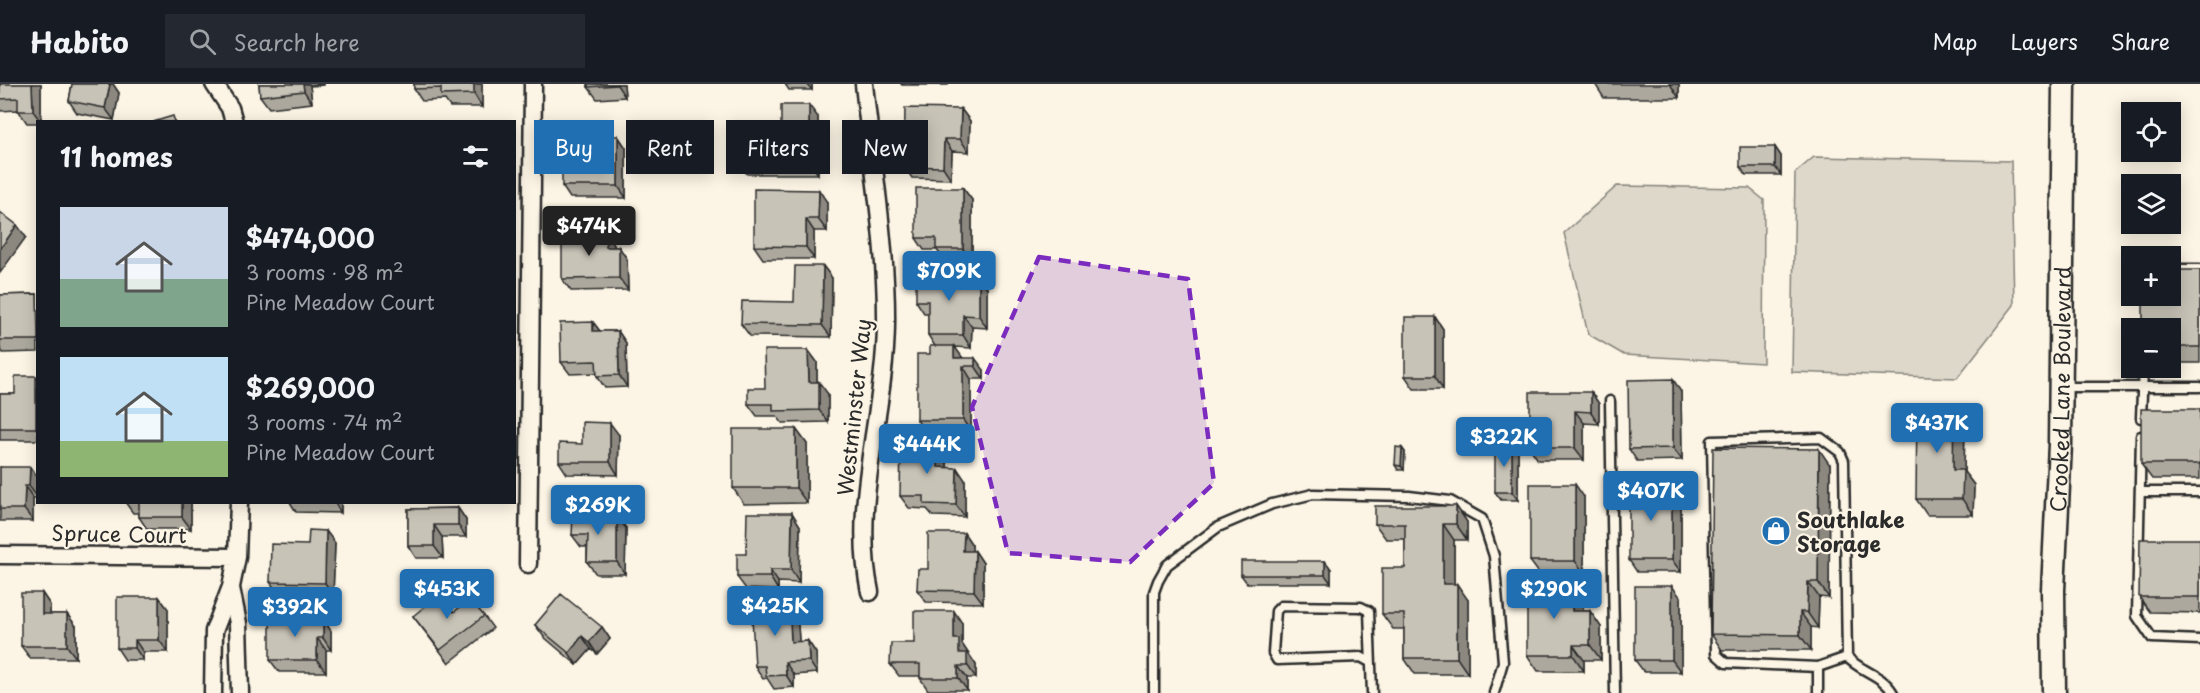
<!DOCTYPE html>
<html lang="en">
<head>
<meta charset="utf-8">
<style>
  body { margin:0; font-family:"Playpen Sans",sans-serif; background:#242831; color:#f1f3f6; height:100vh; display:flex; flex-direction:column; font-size:22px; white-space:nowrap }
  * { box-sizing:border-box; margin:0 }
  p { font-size:20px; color:#9ea1a6 }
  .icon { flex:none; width:33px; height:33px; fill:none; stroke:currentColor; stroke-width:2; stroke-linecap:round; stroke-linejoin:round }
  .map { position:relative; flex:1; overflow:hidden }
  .details { position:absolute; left:36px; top:36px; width:480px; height:384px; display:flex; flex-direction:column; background:#171b24; border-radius:0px; box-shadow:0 3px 15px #0003 }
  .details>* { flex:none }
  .hud { position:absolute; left:534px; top:36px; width:570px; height:54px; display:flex; gap:12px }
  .tools { position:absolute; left:2121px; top:18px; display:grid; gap:12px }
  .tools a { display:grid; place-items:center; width:60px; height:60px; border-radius:0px; background:#171b24; box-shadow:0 3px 15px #0003; font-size:30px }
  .price { position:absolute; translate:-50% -51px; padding:0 14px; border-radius:6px; background:#1f6fb2; color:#fff; font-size:20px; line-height:39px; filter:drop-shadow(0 2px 3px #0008) }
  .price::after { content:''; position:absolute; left:50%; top:36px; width:18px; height:14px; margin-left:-9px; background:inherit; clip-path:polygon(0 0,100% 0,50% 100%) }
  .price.current { background:#222; color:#fff }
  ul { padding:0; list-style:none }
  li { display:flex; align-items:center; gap:18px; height:150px; padding:0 24px }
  li span { display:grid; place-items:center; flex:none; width:168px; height:120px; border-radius:0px; color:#555 }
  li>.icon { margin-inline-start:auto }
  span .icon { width:72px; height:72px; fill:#fffc; stroke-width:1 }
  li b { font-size:26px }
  h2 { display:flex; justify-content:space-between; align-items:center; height:72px; padding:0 24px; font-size:26px }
  .pill { padding:0 21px; border-radius:0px; background:#171b24; box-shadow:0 3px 15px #0003; font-size:21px; line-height:54px }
  .pill.current { background:#1f6fb2; color:#fff }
  header { display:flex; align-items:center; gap:36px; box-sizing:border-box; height:84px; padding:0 30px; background:#171b24; border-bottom:2px solid #363941 }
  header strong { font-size:28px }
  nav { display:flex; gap:33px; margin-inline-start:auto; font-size:21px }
  .search { width:420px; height:54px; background:#242831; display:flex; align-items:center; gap:15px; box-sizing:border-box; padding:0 21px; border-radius:0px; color:#9ea1a6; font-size:22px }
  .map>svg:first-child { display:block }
  .green { fill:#ded8ca; stroke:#84827a; stroke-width:1.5 }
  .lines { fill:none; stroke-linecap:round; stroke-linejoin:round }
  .lane-casing { stroke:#2b2b2b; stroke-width:13 }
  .street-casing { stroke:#2b2b2b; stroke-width:21 }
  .secondary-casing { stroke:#2b2b2b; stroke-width:27 }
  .lane { stroke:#fcf5e5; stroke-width:8 }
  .street { stroke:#fcf5e5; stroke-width:16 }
  .secondary { stroke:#fcf5e5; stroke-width:22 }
  .wall { fill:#aca89d; stroke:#2b2b2b; stroke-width:1.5 }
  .shaded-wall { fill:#8c8880; stroke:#2b2b2b; stroke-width:1.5 }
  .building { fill:#c8c3b7; stroke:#2b2b2b; stroke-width:1.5 }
  .marked { fill:#7b2cbf; fill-opacity:0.2; stroke:#7b2cbf; stroke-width:4.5; stroke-dasharray:12 8; stroke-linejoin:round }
  .labels { text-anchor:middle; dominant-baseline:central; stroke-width:4.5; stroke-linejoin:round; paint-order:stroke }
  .street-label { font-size:21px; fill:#2b2b2b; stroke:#fcf5e5 }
  .poi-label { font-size:21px; font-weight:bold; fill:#2b2b2b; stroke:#fcf5e5; text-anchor:start }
</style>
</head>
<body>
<header>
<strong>Habito</strong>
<div class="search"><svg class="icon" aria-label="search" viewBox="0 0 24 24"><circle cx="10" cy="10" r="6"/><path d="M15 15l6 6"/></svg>Search here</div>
<nav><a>Map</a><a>Layers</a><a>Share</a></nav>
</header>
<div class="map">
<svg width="2200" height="609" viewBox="0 0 2200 609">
  <rect width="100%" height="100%" fill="#fcf5e5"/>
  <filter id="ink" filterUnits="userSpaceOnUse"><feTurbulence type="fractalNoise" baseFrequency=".0167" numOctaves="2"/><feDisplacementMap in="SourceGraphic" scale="12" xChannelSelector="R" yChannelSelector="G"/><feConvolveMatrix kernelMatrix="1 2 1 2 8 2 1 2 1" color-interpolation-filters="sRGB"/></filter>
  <g filter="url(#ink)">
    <!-- green -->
    <path class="green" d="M1814,73l197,4 3,144 -57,73 -165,-6 3,-199z
      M1617,102l132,2 15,12 -1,163 -139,-8 -36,-21 -24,-101z"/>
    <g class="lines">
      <!-- lane casing -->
      <g class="lane-casing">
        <path id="lane" d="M2170,185h30
          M2061,303h139
          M1610,317l5,292
          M2141,334l2,-50
          M2141,352l-4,180 15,22 48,2
          M1821,354l19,14 4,9 3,196 -29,10 -92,-4 -10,-9 -4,-213z
          M2140,408h60
          M1847,573c14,15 35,17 46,36
          M1370,578l-9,-5 -84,3 -4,-7 3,-42 5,-5 80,1 8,4 3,82
          M1818,583v26
          M1154,609v-101l4,-11 9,-16 51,-38 54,-23 41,-10 96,2 41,5 32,18 12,37 9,106 -9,31"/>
      </g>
      <!-- street casing -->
      <g class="street-casing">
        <path id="street" d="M214,0l16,24 4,14
          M864,0c8,78 23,163 22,241 -1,90 -35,177 -16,267
          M0,471l237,2
          M528,480l5,-480
          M231,504l7,35 2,70
          M213,609l1,-62 17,-44 6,-30 2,-55"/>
      </g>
      <!-- secondary casing -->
      <g class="secondary-casing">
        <g id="secondary">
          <path id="s1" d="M2054,609l-1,-103 7,-146 4,-360"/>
        </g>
      </g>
      <!-- lane -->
      <use href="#lane" class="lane"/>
      <!-- street -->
      <use href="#street" class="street"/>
      <!-- secondary -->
      <use href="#secondary" class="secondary"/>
    </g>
    <!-- wall -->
    <path class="wall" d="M0,0h41v38h-3v1h-11l-9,-13 -18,1z
      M72,0h41l6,9 -5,27 -37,-7 -8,-12z
      M259,0h65v1l-14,1 2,17 -43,5 -9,-12z
      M414,0h68v23h-32l-5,-7 -23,1 -8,-12z
      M588,0h36l1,13 -28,2 -9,-12z
      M785,0h27v6h-23z
      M901,0h47v1h-46z
      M1595,0h84v14h-75z
      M961,25l9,12 -1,31 -17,-1 -1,28 -39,-1 -8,-12z
      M818,33v57h-71l-9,-12 11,-21 32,-7z
      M618,52l8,12v50h-56l-8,-12 37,-36z
      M1775,63l6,9v19h-35l-6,-8z
      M963,104l9,12v61h-27l-8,-11h-13l-8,-12z
      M827,118v29h-13v28h-51l-9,-13z
      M606,149l8,12v2h5l8,12 1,31 -57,1 -9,-12z
      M823,182l9,12 -1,59 -81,-1 -9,-12 53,-22z
      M2200,186v93h-30v-35z
      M979,192l8,12v40l-15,-1 -1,21 -16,-1 7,11 22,12v9h-13v53h-46l-8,-12 13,-66 5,-8 -7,-11v-22h-4l-8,-12z
      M37,210l1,58 -35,1 -3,-5v-53z
      M1435,233l8,12v60h-29l-9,-13z
      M593,238l7,9h18l8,12 1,44 -22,1 -8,-12v-3l-27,1 -9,-12z
      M808,266l9,12v20l11,12v28l-46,1 -5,-7h-20l-9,-12 17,-16z
      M38,294v62h-38v-46h15z
      M1591,308l8,12v20l-15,-1v37h-46l-8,-12z
      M1681,308l1,68 -45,1 -8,-12z
      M2200,325v70h-48l-11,-15z
      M1965,337l-1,51 10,13 -1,30h-46l-11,-16z
      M796,345l11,15v59l-63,1 -11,-16z
      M619,351l-1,40 -51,-1 -8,-12 23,-18z
      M939,361l8,12v11l18,12v37l-32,-1 -6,-7 -18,-1 -9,-12z
      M1402,364l3,4 -1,18h-6l-3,-5z
      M1518,369v47h-17l-6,-8z
      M1830,381l-1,133 -10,-1 -1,31 -7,-1v23h-89l-11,-16z
      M0,383l38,11v20h-5v23h-33z
      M1584,413v76h-45l-9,-12z
      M1681,413v75h-44l-8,-12z
      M125,418h66v27h-44l-8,-12v-4h-6z
      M290,418h51v11l-45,-1z
      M1456,422l11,16v18h-13v44l14,16v74h-53l-11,-16v-29h-11l-11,-15 23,-46v-29h-19l-11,-15z
      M458,424l8,12v17h-24l1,21h-27l-8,-12v-37z
      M792,429l8,13 -1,57 -21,-1v8l-32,-1 -9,-12 9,-23z
      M626,444l-1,46h-29l-9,-12v-15h-6l-9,-12z
      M326,447l9,12 -2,52 -54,-1 -9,-12 38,-37z
      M964,449l8,12v6h3l8,12v40l-57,-1 -9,-12 11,-21z
      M2200,455v74l-50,-1 -11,-15z
      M1325,477l6,8v14h-84l-6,-8z
      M1572,498l11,15v14h7l11,16v33h-17v11h-46l-11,-16z
      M42,509l8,12v9h17l9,12v32h-46l-9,-12z
      M159,513l9,12v43h-25v8h-18l-8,-12z
      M1681,514v74h-37l-9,-12z
      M789,515l8,12 2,31 9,-1 8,12 1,20 -23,2v12l-20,2 -7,-11 -4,1 -8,-13z
      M454,528l30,4 9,12 -44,35 -36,-47z
      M962,539v21l14,21v13h-9v12h-39l-8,-12v-2h-21l-9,-12 24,-21z
      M535,541l67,2 8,12 -13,15 -6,-5 -14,16 -33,-28z
      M331,547v19h-5v22h-47l-9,-12z"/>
    <!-- shaded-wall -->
    <path class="shaded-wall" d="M32,0h9v38l-8,-11z
      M110,0h3l6,9 -5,27 -9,-12z
      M303,0h6l1,2 2,17 -8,-12z
      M474,0h8v23l-8,-13z
      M617,0h7l1,13 -8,-12z
      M807,0h5v6z
      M1670,0h9v14z
      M809,21l9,12v57l-9,-12z
      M961,25l9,12 -1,31 -9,-13z
      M618,52l8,12v50l-8,-12z
      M944,55l8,12 -1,28 -8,-12z
      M1775,63l6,9v19l-6,-8z
      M963,104l9,12v61l-9,-12z
      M819,106l8,12v29l-9,-12z
      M806,135l8,12v28l-8,-12z
      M17,141l9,12 -26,36v-24z
      M606,149l8,12v14l-8,-12z
      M619,163l8,12 1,31 -9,-12z
      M823,182l9,12 -1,59 -9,-12z
      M979,192l8,12v40l-8,-12z
      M963,231l9,12 -1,21 -8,-13z
      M1435,233l8,12v60l-8,-13z
      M593,238l9,12 -9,-3z
      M618,247l8,12 1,44 -8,-12z
      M954,262l9,12h-9z
      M808,266l9,12v32l-8,-12z
      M975,274l9,12v9l-9,-13z
      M963,282l8,13v53l-8,-12z
      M36,292l2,2v53l-2,-3z
      M1673,295l8,13 1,68 -9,-12z
      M819,298l9,12v28l-9,-12z
      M1591,308l8,12v20l-8,-12z
      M1954,321l11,16 -1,51 10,13 -1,30 -11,-16 -9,-29z
      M1575,327l9,12v37l-9,-12z
      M610,339l9,12 -1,40 -8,-13z
      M796,345l11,15v59l-11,-15z
      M1512,360l6,9v47l-6,-8z
      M939,361l8,12v22l-9,-12z
      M1402,364l3,4 -1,18 -3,-4z
      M1819,365l11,16 -1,133 -11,-16z
      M30,383l8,11v20l-9,-12z
      M957,384l8,12v37l-9,-12z
      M1575,400l9,13v76l-9,-12z
      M1672,400l9,13v75l-9,-12z
      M25,402l8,12v23l-9,-12z
      M182,418h9v27l-9,-12z
      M334,418h7v11z
      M1456,422l11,16v18l-11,-16z
      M458,424l8,12v17l-8,-12z
      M792,429l8,13 -1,57 -8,-13z
      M617,432l9,12 -1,46 -8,-12z
      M1443,440l11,16v60l-11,-16z
      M434,441l8,12 1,21 -9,-12z
      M326,447l9,12 -2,52 -8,-12z
      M964,449l8,12v18l-9,-12z
      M975,467l8,12v40l-9,-12z
      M1325,477l6,8v14l-6,-8z
      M770,486l8,12v8l-8,-13z
      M1572,498l11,15v30l-11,-16z
      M1808,498l11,15 -1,31 -11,-16z
      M1457,500l11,16v74l-11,-16z
      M1672,502l9,12v74l-9,-12z
      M42,509l8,12v21l-8,-12z
      M159,513l9,12v43l-9,-12z
      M789,515l8,12 3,43 -9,-12z
      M954,527l8,12v21l14,21v13l-17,-25 -5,-14z
      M1590,527l11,16v33l-11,-15z
      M1800,528l11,15v23l-11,-15z
      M67,530l9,12v32l-9,-12z
      M323,534l8,13v19l-8,-12z
      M602,543l8,12 -13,15 -8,-12z
      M582,552l9,13 -14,16 -8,-12z
      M317,554l9,12v22l-9,-12z
      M135,556l8,12v8l-8,-12z
      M808,557l8,12 1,20 -8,-12z
      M1573,561l11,15v11l-11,-16z
      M785,578l9,13v12l-8,-12z
      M958,582l9,12v12l-9,-12z"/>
    <!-- building -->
    <path class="building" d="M0,0h32l1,27h-15v-13l-18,1z
      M72,0h38l-5,24 -36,-7z
      M259,0h44l1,7 -44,5z
      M414,0h60v10l-33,1v-7l-27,1z
      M588,0h29v1l-29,2z
      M781,21h28v57h-71v-21h11v-7h32z
      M905,24l56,1 -1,30h-16l-1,28 -39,-1z
      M173,32l2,6h-22z
      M309,36h19v2h-19z
      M599,52h19v50h-56v-36h37z
      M1740,63h35v20h-35z
      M916,104h47v61h-27v-11h-20z
      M754,105l65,1 -1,29h-12v28l-52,-1z
      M0,128l17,13 -17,24z
      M562,149h44v14h13v31l-57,1z
      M795,182h28l-1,59 -81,-1 1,-23 52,1z
      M2170,186h30v77h-30v-19h-27v-32h27z
      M916,192h63v40l-16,-1v20h-35v-34h-12z
      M37,210l1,46h-38v-45z
      M1405,233h30v59h-30z
      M593,238v9h25l1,44 -22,1 -1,-15 -35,1 -1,-39z
      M930,262h24v12h21v8h-12v54h-46v-66h13z
      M764,266h44l1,32h10v28l-46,1v-7h-25v-16h17z
      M15,292h21v52h-36v-34h15z
      M1673,295v69l-44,1 -1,-69z
      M1530,308h61v20l-16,-1v37h-45z
      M1917,321h37l-1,65h10l-1,29h-46z
      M2141,325h59v55h-59z
      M582,338l28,1v39h-51v-19l23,1z
      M733,345h63v59h-63z
      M901,360l38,1 -1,22 19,1 -1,37 -32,-1v-8h-24z
      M1495,360h17v48h-17z
      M1396,363l6,1 -1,18 -6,-1z
      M1713,364l106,1 -1,133h-10l-1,30h-7v23l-89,-1z
      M0,383h30l-1,19h-4l-1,23h-24z
      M1530,400h45v77h-45z
      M1629,400h43v76h-43z
      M139,418h43v15h-43z
      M1375,422h81v18h-13v60h14v74h-53v-44h-22v-46h23v-44h-30z
      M458,424v17h-24v21h-26v-37z
      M747,429h45l-1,57h-21v7h-33v-23h9z
      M573,431l44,1v46h-30l1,-27h-16z
      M309,446l17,1 -1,52 -55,-1 1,-38 37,1z
      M928,449h36l-1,18h12l-1,40 -57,-1 1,-21h10z
      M2140,455h60v58h-61z
      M1241,477h84v14h-84z
      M1527,498h45v29h18v34h-17v10h-46z
      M1635,502h37v74h-37z
      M21,509h21v21h25v32h-46z
      M440,510l14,18 16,-13 14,17 -44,34 -27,-34z
      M561,510l41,33 -13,15 -7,-6 -13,17 -34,-28z
      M117,513h42v43h-24v8h-18z
      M789,515l2,43 17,-1 1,20 -24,1 1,13 -20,1 -1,-10h-10l-4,-64z
      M914,527h40v28h5v14h8v13h-9v12h-38v-14h-30l1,-21h23z
      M270,534h53v20h-6v22h-47z"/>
  </g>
  <!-- marked area -->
  <path class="marked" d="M1039,173l149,22 26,204 -84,79 -122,-9 -36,-146z"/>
  <!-- icons -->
  <defs>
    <g id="shop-disc" transform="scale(1.5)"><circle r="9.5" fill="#1f6fb2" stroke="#fcf5e5"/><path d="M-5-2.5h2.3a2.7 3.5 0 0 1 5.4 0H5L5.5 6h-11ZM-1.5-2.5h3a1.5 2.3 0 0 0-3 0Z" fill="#fff"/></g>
  </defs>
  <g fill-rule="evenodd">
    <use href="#shop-disc" x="1776" y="447"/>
  </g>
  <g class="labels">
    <!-- street labels -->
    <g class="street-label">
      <text stroke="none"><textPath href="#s1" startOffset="304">Crooked Lane Boulevard</textPath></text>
      <text transform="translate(853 323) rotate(-84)">Westminster Way</text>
      <text transform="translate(119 449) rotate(1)">Spruce Court</text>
    </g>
    <!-- poi labels -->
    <g class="poi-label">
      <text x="1797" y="435">Southlake<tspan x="1797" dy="24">Storage</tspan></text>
    </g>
  </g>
</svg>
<div class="tools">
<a><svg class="icon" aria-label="locate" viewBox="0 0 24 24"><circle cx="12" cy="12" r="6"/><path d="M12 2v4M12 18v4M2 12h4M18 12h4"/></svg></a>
<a><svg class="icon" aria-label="layers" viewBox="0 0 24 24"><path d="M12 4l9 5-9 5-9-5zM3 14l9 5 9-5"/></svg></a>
<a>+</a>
<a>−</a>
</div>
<b class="price current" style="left:589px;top:173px">$474K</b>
<b class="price" style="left:949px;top:218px">$709K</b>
<b class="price" style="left:1937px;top:370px">$437K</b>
<b class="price" style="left:1504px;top:384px">$322K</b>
<b class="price" style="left:927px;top:391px">$444K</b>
<b class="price" style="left:1651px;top:438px">$407K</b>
<b class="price" style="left:598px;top:452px">$269K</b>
<b class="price" style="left:447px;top:536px">$453K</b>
<b class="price" style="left:1554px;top:536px">$290K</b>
<b class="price" style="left:775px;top:553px">$425K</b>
<b class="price" style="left:295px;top:554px">$392K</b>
<div class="hud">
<a class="pill current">Buy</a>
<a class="pill">Rent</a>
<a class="pill">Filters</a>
<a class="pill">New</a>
</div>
<section class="details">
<h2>11 homes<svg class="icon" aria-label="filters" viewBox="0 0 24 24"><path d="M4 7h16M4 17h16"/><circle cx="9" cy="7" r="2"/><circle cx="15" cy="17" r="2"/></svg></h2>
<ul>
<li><span style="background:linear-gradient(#c9d6e8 60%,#7fa58c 0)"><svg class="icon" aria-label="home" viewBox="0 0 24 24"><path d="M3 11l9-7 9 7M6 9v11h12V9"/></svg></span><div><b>$474,000</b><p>3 rooms · 98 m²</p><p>Pine Meadow Court</p></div></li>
<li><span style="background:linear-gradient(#bfe0f5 70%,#8fb573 0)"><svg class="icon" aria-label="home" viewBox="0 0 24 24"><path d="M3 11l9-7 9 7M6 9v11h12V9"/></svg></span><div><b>$269,000</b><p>3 rooms · 74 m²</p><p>Pine Meadow Court</p></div></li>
</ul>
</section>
</div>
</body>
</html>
